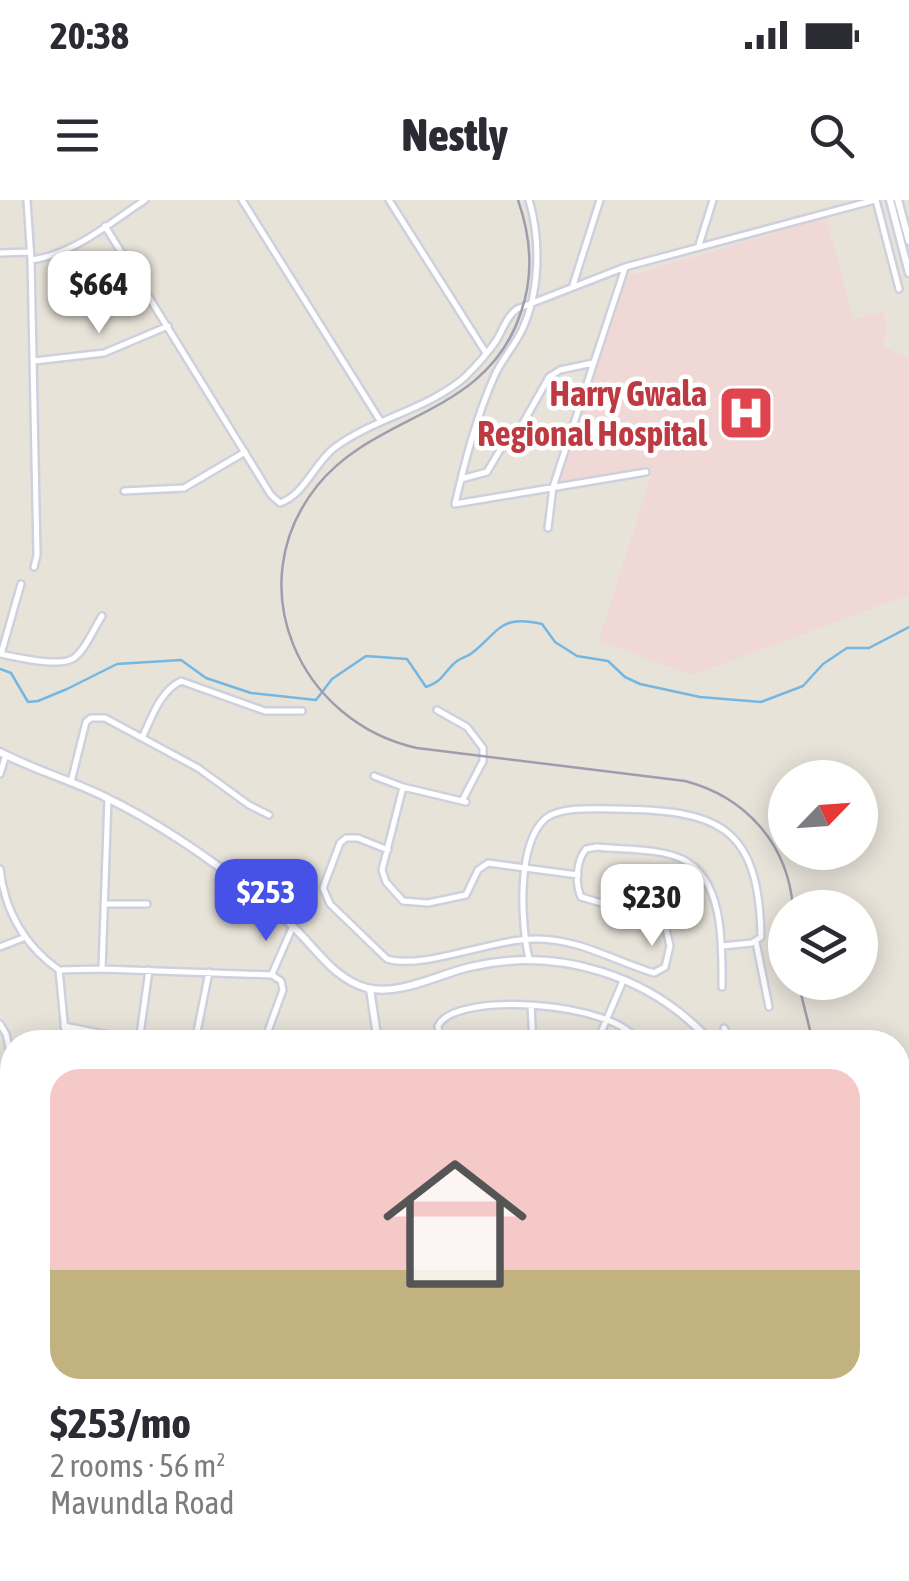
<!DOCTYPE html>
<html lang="en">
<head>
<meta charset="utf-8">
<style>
  body { margin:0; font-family:"Asap Condensed",sans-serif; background:#f2f2f3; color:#2b2b33; height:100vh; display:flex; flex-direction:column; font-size:38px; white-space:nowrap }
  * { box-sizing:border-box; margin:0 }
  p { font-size:32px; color:#7c7c81 }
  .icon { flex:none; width:55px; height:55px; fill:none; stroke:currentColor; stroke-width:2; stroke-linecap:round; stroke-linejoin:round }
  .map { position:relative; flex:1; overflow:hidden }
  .sheet { position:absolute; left:0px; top:830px; width:910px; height:552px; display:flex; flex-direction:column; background:#fff; border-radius:40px 40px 0 0; box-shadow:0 5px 25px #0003 }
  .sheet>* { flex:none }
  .needle { width:65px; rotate:65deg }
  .controls { position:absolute; left:768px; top:560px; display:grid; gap:20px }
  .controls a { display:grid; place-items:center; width:110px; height:110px; border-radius:50%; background:#fff; box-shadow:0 5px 25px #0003; font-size:50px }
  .price { position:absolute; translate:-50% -85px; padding:0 22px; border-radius:20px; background:#fff; color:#222; font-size:32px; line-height:65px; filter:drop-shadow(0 2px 5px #0008) }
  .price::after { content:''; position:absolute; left:50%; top:60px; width:30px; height:22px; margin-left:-15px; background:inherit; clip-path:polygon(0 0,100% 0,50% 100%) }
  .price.selected { background:#4651e8; color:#fff }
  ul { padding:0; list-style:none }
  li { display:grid; align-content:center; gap:20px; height:530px; padding:0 50px }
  li span { display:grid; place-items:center; height:310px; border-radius:30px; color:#555 }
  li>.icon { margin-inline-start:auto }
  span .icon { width:180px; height:180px; fill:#fffc; stroke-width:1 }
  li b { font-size:42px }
  .status { display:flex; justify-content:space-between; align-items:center; height:70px; padding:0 50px; background:#fff; direction:ltr }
  .status svg { height:28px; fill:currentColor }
  header { display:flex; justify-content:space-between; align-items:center; height:130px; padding:0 50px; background:#fff; font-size:45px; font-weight:800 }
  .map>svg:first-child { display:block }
  .education { fill:#e9e2c9 }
  .medical { fill:#efd8d6 }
  .pitch { fill:#b8e196 }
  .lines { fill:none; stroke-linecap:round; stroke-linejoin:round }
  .stream { stroke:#74b7e2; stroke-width:2.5 }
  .minor-casing { stroke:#ced0de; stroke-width:10 }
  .tertiary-casing { stroke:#ced0de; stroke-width:11 }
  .secondary-casing { stroke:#ced0de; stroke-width:11 }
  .minor { stroke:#fff; stroke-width:5 }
  .tertiary { stroke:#fff; stroke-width:6 }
  .secondary { stroke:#fff; stroke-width:6 }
  .rail { stroke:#9d9daf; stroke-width:2.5 }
  .labels { text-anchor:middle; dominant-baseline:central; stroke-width:9; stroke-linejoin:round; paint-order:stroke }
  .health-label { font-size:35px; font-weight:bold; fill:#be3a42; stroke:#fff; text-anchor:end }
</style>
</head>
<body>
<div class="status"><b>20:38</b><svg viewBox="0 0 49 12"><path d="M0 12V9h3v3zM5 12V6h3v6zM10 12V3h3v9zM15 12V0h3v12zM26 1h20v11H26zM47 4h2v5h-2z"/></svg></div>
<header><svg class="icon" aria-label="menu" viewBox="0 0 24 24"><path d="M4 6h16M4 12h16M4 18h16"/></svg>Nestly<svg class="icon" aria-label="search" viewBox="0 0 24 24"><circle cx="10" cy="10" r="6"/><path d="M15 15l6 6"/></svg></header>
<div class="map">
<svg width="909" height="1381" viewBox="0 0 909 1381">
  <rect width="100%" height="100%" fill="#e8e3d9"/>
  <!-- education -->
  <path class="education" d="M909,1048v333h-41l-23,-11h53v-317z"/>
  <!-- medical -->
  <path class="medical" d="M826,18l28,102 28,-9 6,17 -6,18 27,12v237l-217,80 -93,-34 54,-172 -94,14 69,-207z"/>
  <!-- pitch -->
  <path class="pitch" d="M909,1095v158l-10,5 -1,-157z"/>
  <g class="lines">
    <!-- stream -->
    <path class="stream" d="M0,469l11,4 17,29 10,-1 29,-12 50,-25 64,-4 25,18 45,15 65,7 16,-21 34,-23 41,3 19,28c17,-5 18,-16 31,-26 4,-3 10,-4 15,-8 28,-22 28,-39 70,-29l13,18 22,14 31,5 17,16 15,7 60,13 61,5 42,-16 20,-22 24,-16h22l40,-21"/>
    <!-- minor casing -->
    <g class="minor-casing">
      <path id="minor" d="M27,0l4,60 6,295 -3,12
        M242,0l139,222
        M389,0l97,153
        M529,0c12,40 11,92 -7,130 -8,17 -21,30 -28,47 -18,41 -29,84 -39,127l191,-32
        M876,0l23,89
        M105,26l166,269 9,8c24,-8 34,-39 54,-55 40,-30 93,-38 131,-71 11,-11 22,-23 31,-36 7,-11 10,-24 21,-32l108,-42 250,-67
        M699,45l14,-45
        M0,53l30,-1
        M31,60c42,-5 80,-38 114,-60
        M573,85l27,-85
        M34,161l70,-8 64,-27
        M461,279l26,-7 13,-22 18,-18 31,-55 11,-7 33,-7
        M124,291l60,-3 61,-36
        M548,328l5,-41 72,-219
        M0,454c16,3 60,14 74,4 12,-9 20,-30 28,-42
        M1,454l20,-70
        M437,510l30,17 16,21v13l-21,40
        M142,538c10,-21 18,-47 39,-57l84,30h37
        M0,574l6,-19
        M374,576l29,11 63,15
        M71,582l15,-60 5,-4h14l93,50 51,37 20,10
        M403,587l-21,83 4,12 17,19 25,2 38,-8 12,-25 10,-7 90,12
        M388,650l-30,-12h-12l-6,5 -17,45 7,16 57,55c35,11 106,-20 147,-20 44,-1 80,22 120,34l11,-6 5,-21 -5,-21 -8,-6 -76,-22c-6,-14 -5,-36 5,-48l11,-2c26,3 62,1 85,12 43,20 40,89 40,128
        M0,669c5,43 24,76 59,101l43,-1 170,6 9,6 2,9 -19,52
        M104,704h43
        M756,742l13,65
        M0,747l23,-9
        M529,759c-8,-34 -13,-116 17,-141 16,-12 49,-9 68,-9 103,1 145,15 147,128l-9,6 -30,3
        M102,769l6,-171
        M59,770l7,72
        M272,774l21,-48
        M531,806l2,36
        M0,824l6,10 6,26
        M64,826l75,15
        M724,828l8,14
        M139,842l10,-72
        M195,842l14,-70
        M440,842l-2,-16c16,-36 180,-24 200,16
        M597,842l26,-61
        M0,1054l12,-45
        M0,1102l12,3
        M0,1194l12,2
        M0,1260l12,5
        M0,1307l12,6
        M827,1370l8,11
        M19,1381l2,-11
        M68,1381l4,-11
        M396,1381l27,-11
        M612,1381l13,-11
        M772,1381l5,-11"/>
    </g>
    <!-- tertiary casing -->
    <g class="tertiary-casing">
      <path id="tertiary" d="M0,552c34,18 71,28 105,45 64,31 127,77 182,124 26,22 45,58 80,67 33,8 72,-14 103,-21 88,-21 181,8 241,75
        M370,789l8,53
        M898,975l11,2
        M331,1370l4,11"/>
    </g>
    <!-- secondary casing -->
    <g class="secondary-casing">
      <path id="secondary" d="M890,0l19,73
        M898,0l11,41"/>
    </g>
    <!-- minor -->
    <use href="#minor" class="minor"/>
    <!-- tertiary -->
    <use href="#tertiary" class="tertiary"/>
    <!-- secondary -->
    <use href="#secondary" class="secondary"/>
    <!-- rail -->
    <path class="rail" d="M518,0c13,37 16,75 3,112 -34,105 -144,99 -204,174 -79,99 -18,236 100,262l268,33c61,16 103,63 108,127
      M798,782l15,60
      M898,945l11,9"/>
  </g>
  <!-- icons -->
  <defs>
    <g id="hospital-square" transform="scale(2.875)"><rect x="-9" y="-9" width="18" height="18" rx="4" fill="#e0444e" stroke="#fff"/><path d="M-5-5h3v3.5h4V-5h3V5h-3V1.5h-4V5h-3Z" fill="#fff"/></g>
  </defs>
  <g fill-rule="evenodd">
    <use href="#hospital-square" x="746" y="213"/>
  </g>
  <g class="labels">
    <!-- health labels -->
    <g class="health-label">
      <text x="707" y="193">Harry Gwala<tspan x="707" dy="40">Regional Hospital</tspan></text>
    </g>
  </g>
</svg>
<div class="controls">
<a><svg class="needle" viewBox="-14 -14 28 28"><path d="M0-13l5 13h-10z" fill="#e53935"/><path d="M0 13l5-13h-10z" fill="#7c7c81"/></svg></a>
<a><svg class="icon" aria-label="layers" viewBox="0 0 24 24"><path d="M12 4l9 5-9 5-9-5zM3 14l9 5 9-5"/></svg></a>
</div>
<b class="price" style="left:99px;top:136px">$664</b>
<b class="price selected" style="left:266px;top:744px">$253</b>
<b class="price" style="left:652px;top:749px">$230</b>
<section class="sheet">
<ul>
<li><span style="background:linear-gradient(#f6c9c9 65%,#c2b280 0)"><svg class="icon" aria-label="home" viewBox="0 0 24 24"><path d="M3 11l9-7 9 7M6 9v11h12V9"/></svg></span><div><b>$253/mo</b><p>2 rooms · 56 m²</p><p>Mavundla Road</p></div></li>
</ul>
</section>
</div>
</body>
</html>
